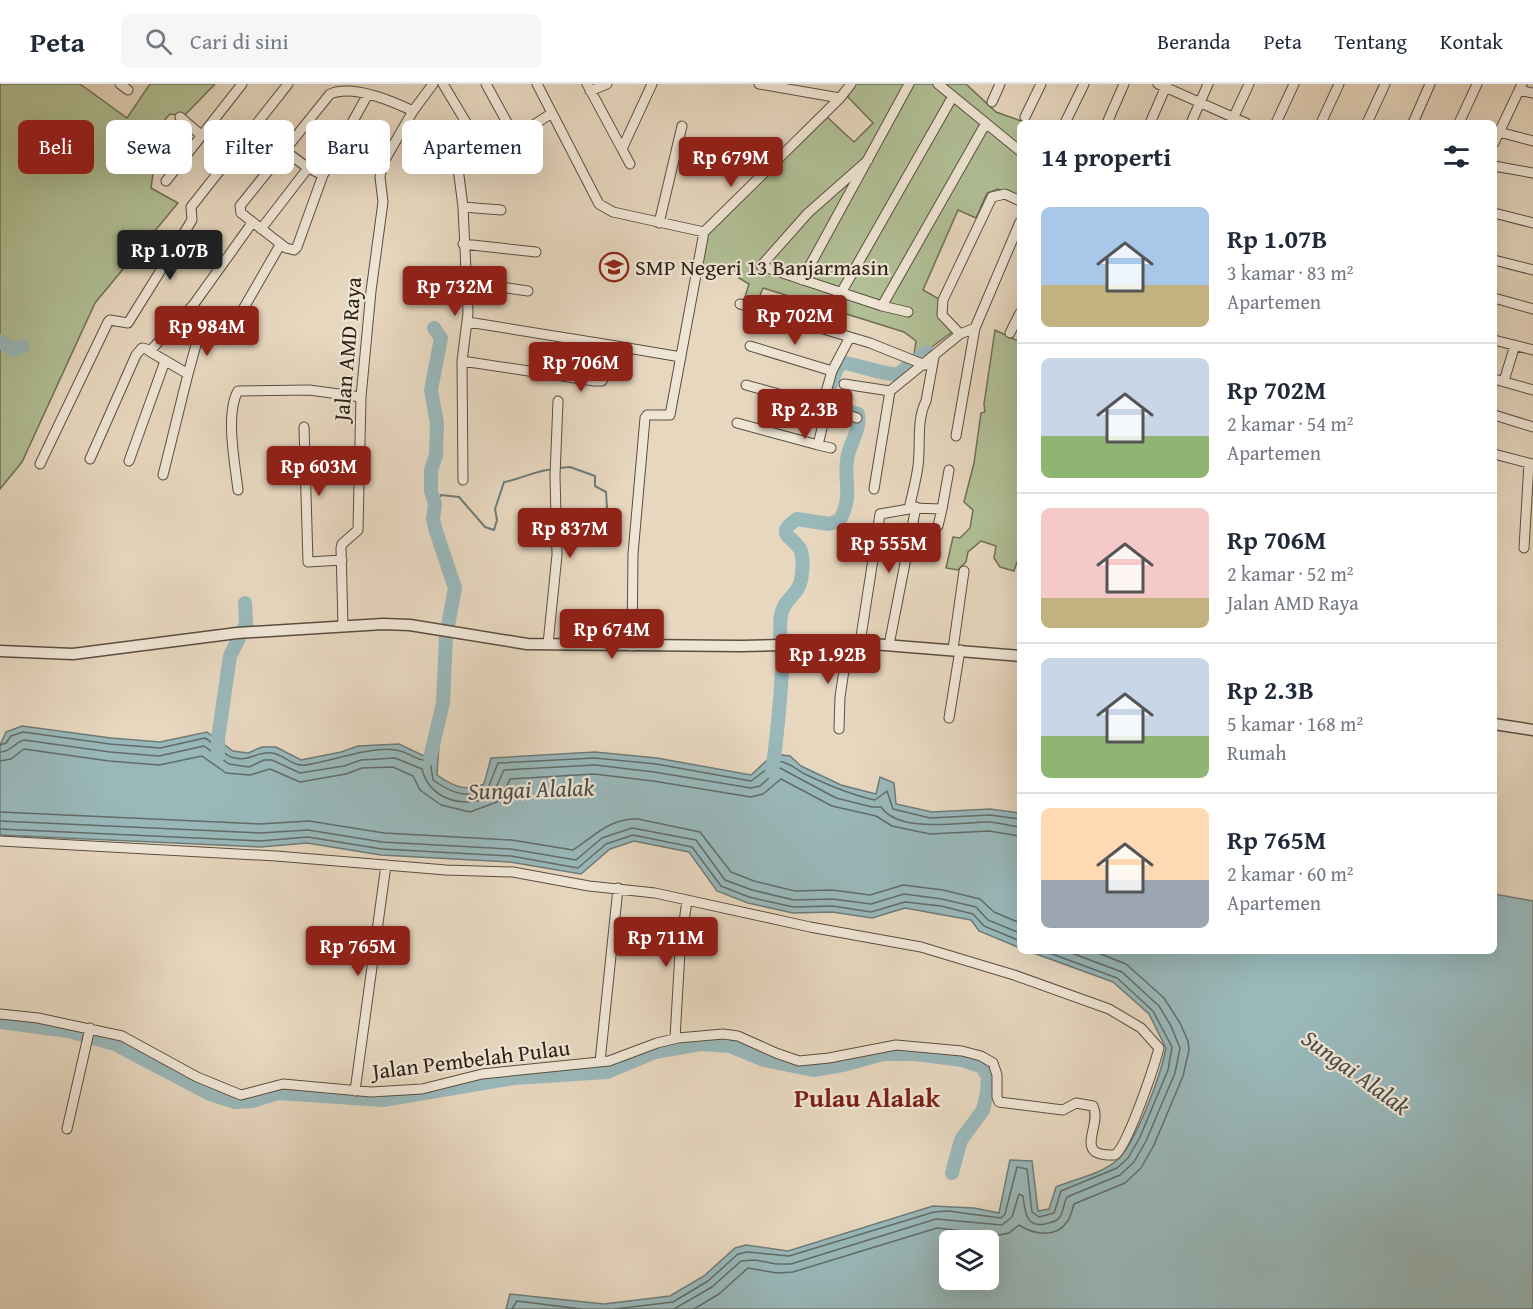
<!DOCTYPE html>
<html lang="id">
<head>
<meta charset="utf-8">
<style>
  body { margin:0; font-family:"Gentium Book Plus",serif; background:#f6f6f7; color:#1f2937; height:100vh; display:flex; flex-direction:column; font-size:22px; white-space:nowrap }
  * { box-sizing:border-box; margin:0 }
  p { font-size:20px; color:#747a83 }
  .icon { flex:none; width:33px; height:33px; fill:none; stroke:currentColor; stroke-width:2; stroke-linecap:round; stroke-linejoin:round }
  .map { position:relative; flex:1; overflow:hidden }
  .details { position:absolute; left:1017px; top:36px; width:480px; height:834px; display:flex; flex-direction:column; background:#fff; border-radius:9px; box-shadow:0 6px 24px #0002 }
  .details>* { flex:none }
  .hud { position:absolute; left:18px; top:36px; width:570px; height:54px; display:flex; gap:12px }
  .buttons { position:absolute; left:939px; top:1146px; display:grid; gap:12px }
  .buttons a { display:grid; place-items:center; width:60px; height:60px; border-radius:9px; background:#fff; box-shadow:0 6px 24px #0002; font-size:30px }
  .price { position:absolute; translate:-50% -51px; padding:0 14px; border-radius:6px; background:#8f2418; color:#fff; font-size:20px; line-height:39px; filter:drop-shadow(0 2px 3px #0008) }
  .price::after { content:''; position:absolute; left:50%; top:36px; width:18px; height:14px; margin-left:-9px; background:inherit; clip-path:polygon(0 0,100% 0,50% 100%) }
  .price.on { background:#222; color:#fff }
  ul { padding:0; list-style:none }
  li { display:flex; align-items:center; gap:18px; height:150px; padding:0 24px }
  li+li { border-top:2px solid #e0e1e3 }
  li span { display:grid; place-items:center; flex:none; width:168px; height:120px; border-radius:9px; color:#555 }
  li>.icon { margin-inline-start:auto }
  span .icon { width:72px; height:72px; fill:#fffc; stroke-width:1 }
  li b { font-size:26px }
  h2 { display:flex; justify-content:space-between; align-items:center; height:72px; padding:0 24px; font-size:26px }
  .tag { padding:0 21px; border-radius:9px; background:#fff; box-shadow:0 6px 24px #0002; font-size:21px; line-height:54px }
  .tag.on { background:#8f2418; color:#fff }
  header { display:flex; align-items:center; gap:36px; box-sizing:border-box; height:84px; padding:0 30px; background:#fff; border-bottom:2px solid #e0e1e3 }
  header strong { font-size:28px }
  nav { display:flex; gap:33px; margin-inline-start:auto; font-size:21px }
  .search { width:420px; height:54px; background:#f6f6f7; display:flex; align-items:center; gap:15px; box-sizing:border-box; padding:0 21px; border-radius:9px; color:#747a83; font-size:22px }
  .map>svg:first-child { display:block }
  .green { fill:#b1bf95; stroke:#6e7055; stroke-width:1.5 }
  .water { fill:#99b8ba; stroke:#6d7c78; stroke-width:1.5; fill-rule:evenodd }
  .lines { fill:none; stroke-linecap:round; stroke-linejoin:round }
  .shore { stroke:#626c68; stroke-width:1.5 }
  .stream { stroke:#6d7c78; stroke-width:2 }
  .river { stroke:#99b8ba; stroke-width:14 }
  .minor-casing { stroke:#5b4e40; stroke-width:11 }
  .tertiary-casing { stroke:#5b4e40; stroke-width:13 }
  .minor { stroke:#efe5d5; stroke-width:9 }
  .tertiary { stroke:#efe5d5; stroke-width:10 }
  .labels { text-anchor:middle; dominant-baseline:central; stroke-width:4.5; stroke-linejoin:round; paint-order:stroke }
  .poi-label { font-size:22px; fill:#2c2115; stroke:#efe5d5; text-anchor:start }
  .street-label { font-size:22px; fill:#2c2115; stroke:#efe5d5 }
  .water-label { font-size:24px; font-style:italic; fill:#4d4e47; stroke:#efe5d5 }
  .quarter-label { font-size:26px; font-weight:bold; fill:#7a1f14; stroke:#efe5d5 }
</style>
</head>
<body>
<header>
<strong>Peta</strong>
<div class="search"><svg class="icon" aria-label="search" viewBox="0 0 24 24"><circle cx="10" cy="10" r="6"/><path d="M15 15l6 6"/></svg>Cari di sini</div>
<nav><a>Beranda</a><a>Peta</a><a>Tentang</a><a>Kontak</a></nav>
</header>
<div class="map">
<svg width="1533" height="1225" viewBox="0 0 1533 1225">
  <rect width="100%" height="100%" fill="#e7d7bf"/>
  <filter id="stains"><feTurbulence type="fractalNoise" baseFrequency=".00333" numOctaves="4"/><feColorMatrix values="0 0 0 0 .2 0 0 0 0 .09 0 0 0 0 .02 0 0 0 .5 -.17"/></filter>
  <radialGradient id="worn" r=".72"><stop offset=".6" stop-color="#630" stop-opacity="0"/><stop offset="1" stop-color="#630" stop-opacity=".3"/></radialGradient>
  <!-- green -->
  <path class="green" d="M0,0h80l47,34 23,-34h65l-31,32 -14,-2 -10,11 -9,63 27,15 -83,100 -73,159 -22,27z
    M855,0h111l30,28 31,11h-7v76l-22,-10 -11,4 -11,25 -18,-8 -35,80 16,9c-2,16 3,22 13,33l-31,23 -7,-1 2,-13 -12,-9 -141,-44 -7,17 -12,-5 5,-16 -10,-6v-7l-14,-2 -3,7 -24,-4 8,-36 121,-119 27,25 19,-19 -27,-28z
    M995,246l25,12v220h-3l-3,9 -14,-4 -6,-9 2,-12 -15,-5 -13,11 -2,10 -8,8 -12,-2 7,-31 7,1 10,-10 3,-18 -9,-8 10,-39 7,-50 4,-1 -1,-8z"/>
  <!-- water -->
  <path class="water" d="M22,642l89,12 49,4 47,-10 26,19 15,2 14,-6h14l25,13 40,-8 17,-6 41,-2 25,12 6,-17 9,4 -2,32c16,11 28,17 47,9l7,-26 104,-6 62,6 94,17 23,-21 16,2 11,10 40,19 35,9 4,-17 14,6 2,21 36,8 58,-3 30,4v135l-41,-17 -8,-11 -66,-12 -33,10 -40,-6 -39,1 -45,-10 -31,-12 -28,-39 -55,-11 -24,8 -29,25 -71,-12 -129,-7 -74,-12 -46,4 -261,-12v-90l6,-13z
    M1494,810l39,7v408h-1027l4,-15 94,10 66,-8 34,-20 31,-28 11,-3 42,6 145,-45 41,2 25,5 11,-53 22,1 6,50 11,-2 7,-22c19,-8 45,-13 60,-26 20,-17 45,-87 50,-113l-17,-34 -36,-32 -85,-31h466zM988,1156v40h-38v-40z"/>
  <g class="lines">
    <!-- shore -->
    <path class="shore" d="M0,661l6,-2 5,-7 12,-4 87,12 50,4 45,-10c9,5 17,15 26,19 17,6 26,-6 41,-4 11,1 21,14 34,12 26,-4 65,-19 90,-15 14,2 20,12 34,10l3,20c18,13 35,20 55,8l10,-25 97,-5 61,6 95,17 27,-20c12,1 18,9 29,14 23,11 44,20 68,25l12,-9 6,18 37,9 60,-3 30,4
      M0,668c11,0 14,-9 24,-12l86,12 49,4 45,-10 25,18 20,3 15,-7h8l28,13 44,-7 17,-6 34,-2 27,11c7,31 45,42 71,25l11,-24 91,-5 59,7 97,16 9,-2 20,-18 56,30 36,9h9c19,27 78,15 107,15 10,0 21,4 32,5
      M0,677l11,-2 13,-10 85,12 50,4 43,-9 24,17 24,2 20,-6 30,13 46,-8 16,-6 31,-1 20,9 7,14 21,15 29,7 27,-10 6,-7 7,-16 84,-5 59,7 98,16 12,-3 18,-15 51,27 44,10 16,10 38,8 59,-3 31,5
      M0,728l260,12 49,-3 75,12 128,7 61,10c22,-14 36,-32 65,-31l62,13 31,40 23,9 41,10 37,-1 38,5 33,-10 40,5 37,9 14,13 26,11
      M0,737l260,12 48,-3 74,12 129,7 65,11 26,-22 30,-10 64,12 29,40 27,10 42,10 38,-1 39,5 33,-10 38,5 34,8 12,13 32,13
      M0,745l260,12 48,-4 74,12 129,7 67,12 28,-24 27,-9 59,12 29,39 28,11 44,10 40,-1 38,6 34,-10 36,4 32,8 11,12 36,15
      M512,1225l5,-8 64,8
      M615,1225l58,-7 35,-21 30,-27 9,-2 42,4 145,-44 14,-1 53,7 4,-4 12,-47 10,2 5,43 7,5 15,-4 7,-22 56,-23 11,-10 12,-21 28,-67 4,-23 -19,-36 -36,-33 -73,-27
      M674,1225l38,-22 29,-26 14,-1 21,4h15l145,-45 66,6 10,-8 7,-23 4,2c2,14 2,32 22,28 5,-1 10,-2 13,-5 6,-5 5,-15 9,-22l53,-22 14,-13 12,-21 29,-68 5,-25 -9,-22 -12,-20 -37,-34 -56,-21
      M694,1225l25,-15 29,-26 29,5 16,-1 144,-44 63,7 9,-2 10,-8c14,9 36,14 48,-3 4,-5 5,-12 7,-18l51,-21 16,-15 13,-23 29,-69 6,-26 -1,-9 -8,-18 -16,-25 -38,-34 -33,-13"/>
    <!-- stream -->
    <path class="stream" d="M559,384l11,-1 25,9v10l11,6 2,32
      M435,420l6,-9 18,2 26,30 9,3 3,-10 -2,-11 9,-27c17,-3 33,-12 50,-13"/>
    <!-- river -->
    <path class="river" d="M0,257l15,9 8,-4
      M218,672v-17l12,-83 16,-32 -1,-21
      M430,674l13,-55 3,-67 9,-48 -19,-57 -3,-12 2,-15 -4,-13v-21l5,-15 1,-32 -6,-33 10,-52 -7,-10
      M772,688c5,-34 8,-68 10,-101 1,-19 -4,-37 -1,-56 4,-20 20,-18 21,-43 1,-7 1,-16 -2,-23 -8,-13 -26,-15 -3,-30l32,5 11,-4c13,-26 4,-35 7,-60 2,-17 14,-29 11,-46l-19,-6 -8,-6c-6,-13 4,-27 9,-40 15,2 48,14 58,12l29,-22
      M0,938l68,9 47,13 95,50 25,8 17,-1 26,-8 105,7 131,-22 93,-6 48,-20 45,-8 30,2 34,14 49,10 30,-5 40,-11h32l47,6 20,7 6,9 -1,17 -4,17 -22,30 -9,33"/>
    <!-- minor casing -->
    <g class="minor-casing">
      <path id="minor" d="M120,0l8,6
        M443,0l45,75 23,-13 4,-9 37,-24
        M486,0l29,53
        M537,0l62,120 14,8 91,20 136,-134 11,-14
        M587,0l35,65
        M759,0l81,14
        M938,0l82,67
        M1158,0l88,39
        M1519,6l14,3
        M590,7l17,-7
        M368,10l-45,81 -26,72 -3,3 -8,-2 -45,-35 -1,-7 90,-112c23,-10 62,7 83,17
        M992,18l8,-18
        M180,33l22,19
        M1025,33l16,-33
        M1065,39l19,-39
        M1107,39l17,-39
        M1150,39l17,-39
        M1191,39l17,-39
        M1231,39l18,-39
        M1276,39l18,-39
        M1321,39l18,-39
        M1367,39l18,-39
        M1413,39l17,-39
        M1459,39l18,-39
        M1499,48l34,9
        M1494,59l28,-59
        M284,66l24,18 15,7
        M456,68l7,55 5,106 -6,48 1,119
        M868,76l-60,53 -47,53 121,40 26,6
        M630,80l-8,-15 30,-65
        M1494,82l39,7
        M459,84l29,-9
        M166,97l76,-97
        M463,123l38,3
        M1494,129l39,10
        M659,139l23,-97
        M261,145l47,-61
        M463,160l73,8
        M1494,176l39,10
        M802,196l107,-196
        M466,198l62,9
        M841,209l112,-197
        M1494,214l39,11
        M740,220l130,39 55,22
        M882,222l104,-183
        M468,238l142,23
        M234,241l46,-80
        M1010,249l10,-20
        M960,250l-18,-19 1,-15 49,-103 13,-3 15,7
        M1494,256l39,10
        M750,262l82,25
        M149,267l39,23 -25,101
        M462,277l133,20h7l2,-4 6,-32 71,12
        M188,290l11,-40
        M1494,295l39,11
        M1504,297l11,-36
        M844,300l46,7 70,-57 15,-6 45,-106
        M746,301l76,21 10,-35 18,-34
        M823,322l34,12
        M827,323l-9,38 13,3
        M1494,331l39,12
        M737,339l81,22
        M304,343l4,135 34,-2
        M956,352l19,-108
        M1494,370l38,10
        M90,375l46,-104 6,-7 9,2 43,-46 58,-81
        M129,377l36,-100
        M40,380l68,-142 2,-2 18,3 64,-103 -1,-13 97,-123
        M874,405l16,-98
        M238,406c-3,-26 -13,-77 0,-99l71,-1 52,7
        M912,424l30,1 7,-39
        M938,442l4,-17
        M1524,464l5,-85
        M343,542l-2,-78 1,-4 16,-14 3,-133 10,-106 12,-89 -3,-25 3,-14 30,-52 20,-27
        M860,559l20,-129 29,-5c3,-14 7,-28 9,-43 3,-22 -2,-45 8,-65l8,-44
        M548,560l9,-89 -2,-79 3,-75
        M889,561l27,-138
        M632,562l1,-92 12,-136 2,-3h23l34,-183
        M953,565l11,-78
        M949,634l11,-68
        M839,645l1,-32 8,-54
        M0,757l276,15 170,14 67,2 76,14 66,7 155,34 111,20 93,28 95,34 32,19 18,20c-5,19 -31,97 -44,107 -44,2 -12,-29 -22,-49l-17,-3 -13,7 -64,-8 -2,-5v-22l-4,-12 -12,-7 -19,-5 -66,-6 -67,13 -30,3 -23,-8 -38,-17 -15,-2 -45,4 -21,5 -48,18 -127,13 -60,15 -51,3 -88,-8 -42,11 -44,-18 -75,-41 -84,-18 -38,-4
        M675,954l5,-86 7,-52
        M600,978l18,-174
        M355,1007l31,-226
        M67,1045l23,-101"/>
    </g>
    <!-- tertiary casing -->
    <g class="tertiary-casing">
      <path id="tertiary" d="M0,567l73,3 164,-21 146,-9 27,1 117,19 214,2 119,-3 160,13
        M1494,640l39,6"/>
    </g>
    <!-- minor -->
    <use href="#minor" class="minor"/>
    <!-- tertiary -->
    <use href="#tertiary" class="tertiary"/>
  </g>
  <!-- icons -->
  <defs>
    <g id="school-ring" transform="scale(1.5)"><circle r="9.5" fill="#efe5d5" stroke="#8f2418" stroke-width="1.5"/><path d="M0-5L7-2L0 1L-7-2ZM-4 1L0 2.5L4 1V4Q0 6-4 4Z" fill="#8f2418"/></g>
  </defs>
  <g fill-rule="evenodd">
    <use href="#school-ring" x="614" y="183"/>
  </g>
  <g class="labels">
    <!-- poi labels -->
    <g class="poi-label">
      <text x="635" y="183">SMP Negeri 13 Banjarmasin</text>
    </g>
    <!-- street labels -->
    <g class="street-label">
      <text transform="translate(347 265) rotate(-85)">Jalan AMD Raya</text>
      <text transform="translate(471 975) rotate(-7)">Jalan Pembelah Pulau</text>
    </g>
    <!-- water labels -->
    <g class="water-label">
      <text transform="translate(531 705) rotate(-2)">Sungai Alalak</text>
      <text transform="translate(1356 988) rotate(36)">Sungai Alalak</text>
    </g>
    <!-- quarter labels -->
    <g class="quarter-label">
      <text x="867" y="1013">Pulau Alalak</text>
    </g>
  </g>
  <rect width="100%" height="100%" filter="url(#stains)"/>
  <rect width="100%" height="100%" fill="url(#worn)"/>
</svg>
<div class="buttons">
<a><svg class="icon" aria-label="layers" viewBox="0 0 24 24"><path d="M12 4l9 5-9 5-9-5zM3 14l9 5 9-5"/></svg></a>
</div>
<b class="price" style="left:731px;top:104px">Rp 679M</b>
<b class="price on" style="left:170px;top:197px">Rp 1.07B</b>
<b class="price" style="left:455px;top:233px">Rp 732M</b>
<b class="price" style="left:795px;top:262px">Rp 702M</b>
<b class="price" style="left:207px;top:273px">Rp 984M</b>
<b class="price" style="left:581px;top:309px">Rp 706M</b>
<b class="price" style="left:805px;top:356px">Rp 2.3B</b>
<b class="price" style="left:319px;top:413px">Rp 603M</b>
<b class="price" style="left:570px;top:475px">Rp 837M</b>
<b class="price" style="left:889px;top:490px">Rp 555M</b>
<b class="price" style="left:612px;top:576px">Rp 674M</b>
<b class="price" style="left:828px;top:601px">Rp 1.92B</b>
<b class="price" style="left:666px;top:884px">Rp 711M</b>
<b class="price" style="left:358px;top:893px">Rp 765M</b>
<div class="hud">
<a class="tag on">Beli</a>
<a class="tag">Sewa</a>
<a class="tag">Filter</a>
<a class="tag">Baru</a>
<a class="tag">Apartemen</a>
</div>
<section class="details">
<h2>14 properti<svg class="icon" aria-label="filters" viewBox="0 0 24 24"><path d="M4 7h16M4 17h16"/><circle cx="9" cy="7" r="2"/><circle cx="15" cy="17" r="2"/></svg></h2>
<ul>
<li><span style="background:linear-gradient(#a9c7e8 65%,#c2b280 0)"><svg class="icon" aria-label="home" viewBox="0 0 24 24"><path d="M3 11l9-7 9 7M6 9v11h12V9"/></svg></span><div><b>Rp 1.07B</b><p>3 kamar · 83 m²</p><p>Apartemen</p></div></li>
<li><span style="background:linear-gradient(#c9d6e8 65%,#8fb573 0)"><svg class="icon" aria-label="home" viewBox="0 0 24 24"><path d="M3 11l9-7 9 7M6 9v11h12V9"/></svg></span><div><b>Rp 702M</b><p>2 kamar · 54 m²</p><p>Apartemen</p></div></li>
<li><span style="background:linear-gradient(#f6c9c9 75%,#c2b280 0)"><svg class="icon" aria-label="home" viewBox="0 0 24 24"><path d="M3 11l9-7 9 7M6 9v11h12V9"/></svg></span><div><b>Rp 706M</b><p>2 kamar · 52 m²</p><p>Jalan AMD Raya</p></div></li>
<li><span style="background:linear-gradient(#c9d6e8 65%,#8fb573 0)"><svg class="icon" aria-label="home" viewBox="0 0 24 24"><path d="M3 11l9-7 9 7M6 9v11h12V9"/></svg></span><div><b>Rp 2.3B</b><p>5 kamar · 168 m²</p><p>Rumah</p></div></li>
<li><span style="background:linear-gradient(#ffd9b3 60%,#9aa5b1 0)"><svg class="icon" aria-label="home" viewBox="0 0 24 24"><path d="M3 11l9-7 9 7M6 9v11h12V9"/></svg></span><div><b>Rp 765M</b><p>2 kamar · 60 m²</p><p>Apartemen</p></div></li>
</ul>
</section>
</div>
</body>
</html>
